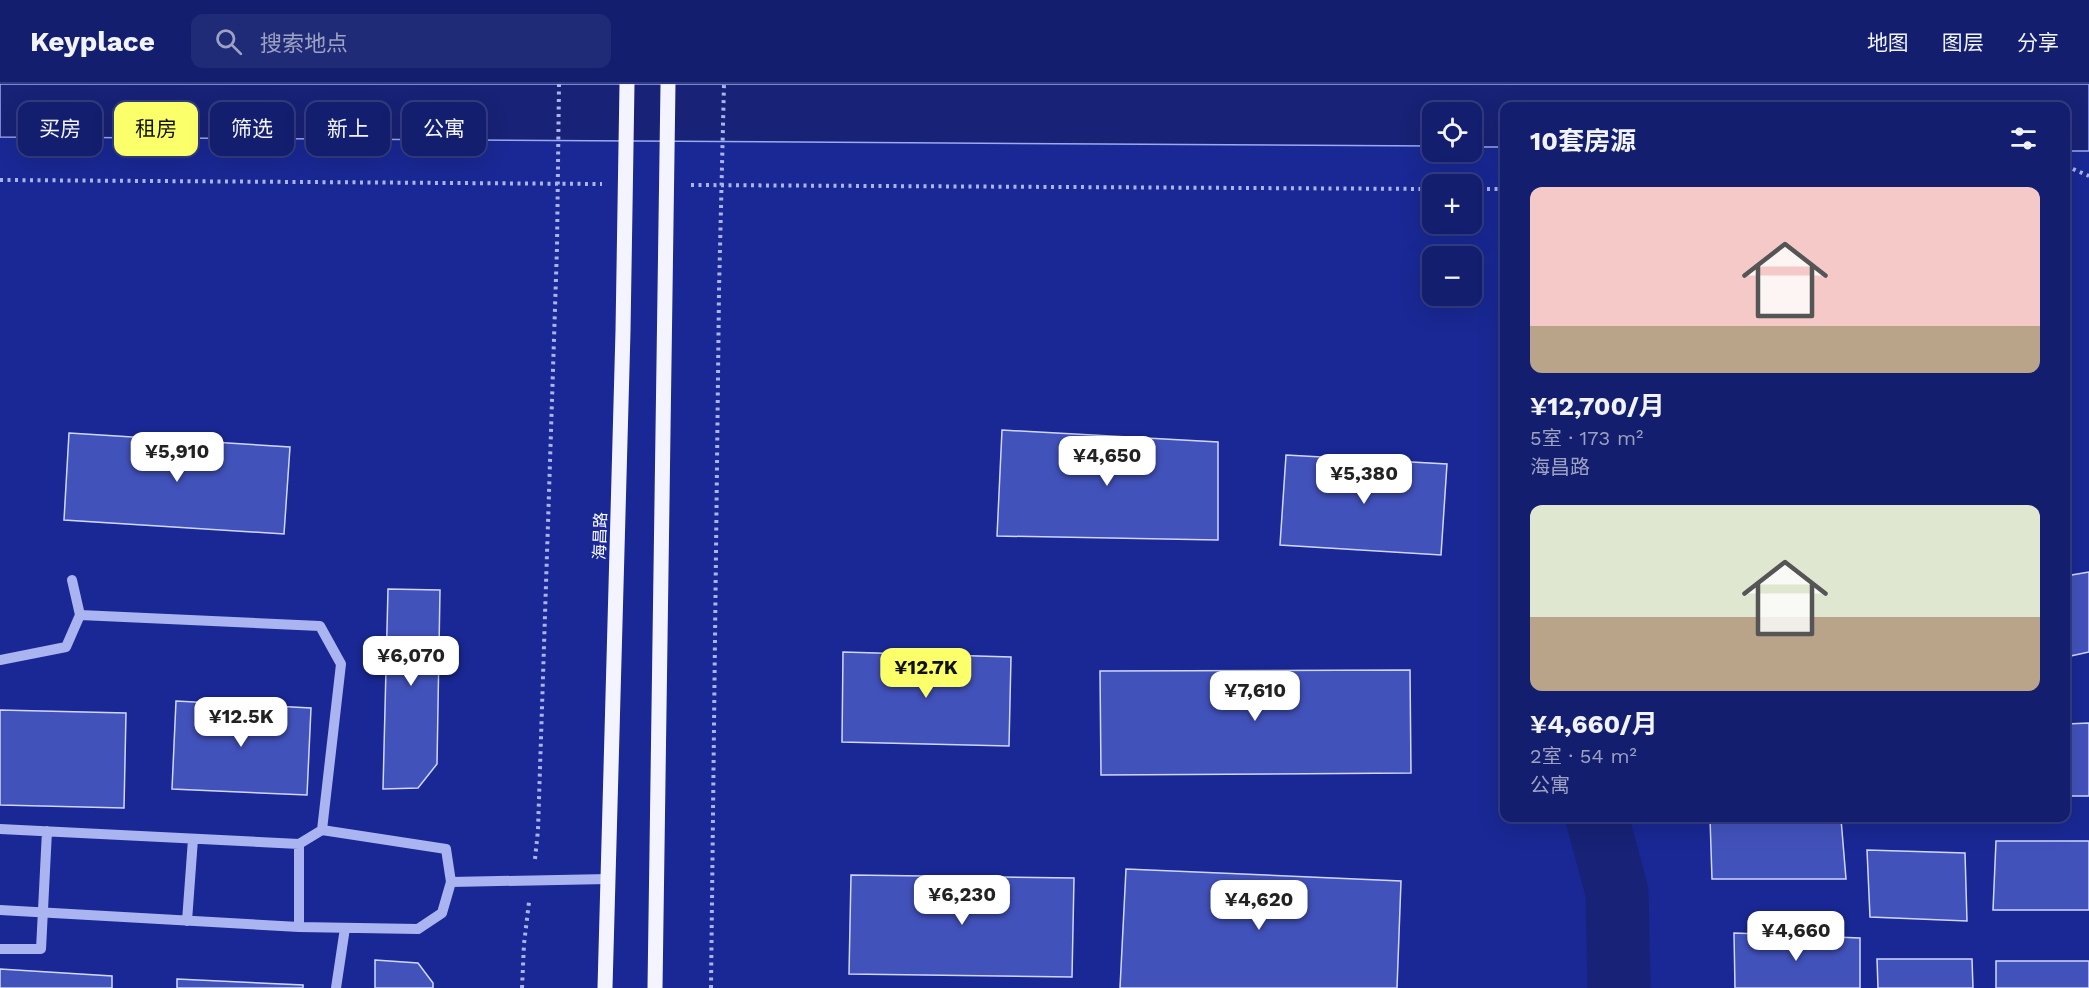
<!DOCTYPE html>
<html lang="zh">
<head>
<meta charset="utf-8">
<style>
  body { margin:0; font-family:"Work Sans","Noto Sans SC",sans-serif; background:#202b77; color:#f1f3f6; height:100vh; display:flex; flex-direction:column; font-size:22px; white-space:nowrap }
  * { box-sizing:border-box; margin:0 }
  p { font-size:20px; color:#9da2c3 }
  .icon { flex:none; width:33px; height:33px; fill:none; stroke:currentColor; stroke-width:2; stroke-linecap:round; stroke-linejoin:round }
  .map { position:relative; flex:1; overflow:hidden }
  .panel { position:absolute; left:1500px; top:18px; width:570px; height:720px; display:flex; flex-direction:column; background:#131e6f; border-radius:12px; box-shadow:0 6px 24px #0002,0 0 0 2px #323c82 }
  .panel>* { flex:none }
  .banner { position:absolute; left:18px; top:18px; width:570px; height:54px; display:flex; gap:12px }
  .controls { position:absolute; left:1422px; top:18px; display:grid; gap:12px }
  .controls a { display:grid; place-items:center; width:60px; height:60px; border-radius:12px; background:#131e6f; box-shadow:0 6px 24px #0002,0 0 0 2px #323c82; font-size:30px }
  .price { position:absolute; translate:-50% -51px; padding:0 14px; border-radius:12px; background:#fff; color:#222; font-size:20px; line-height:39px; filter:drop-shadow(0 2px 3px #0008) }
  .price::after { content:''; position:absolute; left:50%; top:36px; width:18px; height:14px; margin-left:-9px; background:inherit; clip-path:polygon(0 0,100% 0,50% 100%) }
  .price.on { background:#fbff69; color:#111 }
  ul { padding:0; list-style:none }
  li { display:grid; align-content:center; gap:12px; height:318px; padding:0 30px }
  li span { display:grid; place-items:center; height:186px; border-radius:12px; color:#555 }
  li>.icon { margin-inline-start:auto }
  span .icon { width:108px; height:108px; fill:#fffc; stroke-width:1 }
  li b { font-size:26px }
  h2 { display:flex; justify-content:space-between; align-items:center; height:72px; padding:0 30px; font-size:26px }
  .pill { padding:0 21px; border-radius:12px; background:#131e6f; box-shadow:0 6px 24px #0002,0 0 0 2px #323c82; font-size:21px; line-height:54px }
  .pill.on { background:#fbff69; color:#111 }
  header { display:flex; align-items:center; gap:36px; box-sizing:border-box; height:84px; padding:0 30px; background:#131e6f; border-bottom:2px solid #323c82 }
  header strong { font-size:28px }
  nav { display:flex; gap:33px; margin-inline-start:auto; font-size:21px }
  .search { width:420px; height:54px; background:#202b77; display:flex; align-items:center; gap:15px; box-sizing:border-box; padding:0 21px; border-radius:12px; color:#9da2c3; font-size:22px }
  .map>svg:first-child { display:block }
  .water { fill:#182276; stroke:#9daaf2; stroke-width:1.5 }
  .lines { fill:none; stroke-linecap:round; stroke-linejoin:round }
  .river { stroke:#182276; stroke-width:63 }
  .building { fill:#4252bb; stroke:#d1d7fb; stroke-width:1.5 }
  .path { stroke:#aab4f0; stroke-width:4; stroke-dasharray:3 4.5; stroke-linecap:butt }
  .minor { stroke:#aab4f0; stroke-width:10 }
  .major { stroke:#f3f4ff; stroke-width:15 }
  .labels { text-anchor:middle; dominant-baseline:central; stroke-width:4.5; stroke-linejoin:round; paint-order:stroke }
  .street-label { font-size:16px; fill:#fff; stroke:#192894 }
</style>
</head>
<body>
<header>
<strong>Keyplace</strong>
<div class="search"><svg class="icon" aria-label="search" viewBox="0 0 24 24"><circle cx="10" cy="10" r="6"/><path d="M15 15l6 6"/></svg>搜索地点</div>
<nav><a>地图</a><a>图层</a><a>分享</a></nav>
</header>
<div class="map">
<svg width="2089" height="904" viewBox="0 0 2089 904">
  <rect width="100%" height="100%" fill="#192894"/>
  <!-- water -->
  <path class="water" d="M0,0h2089v67h-23v-45h-562v41h-32v-35h-40v34l-1432,-9z"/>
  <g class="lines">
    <!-- river -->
    <path class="river" d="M1597,734l20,74 2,96"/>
  </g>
  <!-- building -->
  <path class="building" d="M1002,346l216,12v98l-221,-4z
    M69,349l221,14 -6,87 -220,-14z
    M1286,371l161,9 -6,91 -161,-10z
    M2089,488v80l-23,5v-81z
    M388,505l52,1 -3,174 -19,24 -35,1z
    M843,568l168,5 -2,89 -167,-4z
    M1410,586l1,103 -310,2 -1,-104z
    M176,617l135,7 -4,87 -135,-6z
    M0,626l126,3 -2,95 -124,-3z
    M2089,639v73h-23v-72z
    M1710,734l131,1 5,60h-134z
    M1996,757h93v69h-96z
    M1867,766l98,3 2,68 -97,-4z
    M1126,785l275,12 -4,107h-277z
    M851,791l223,3 -2,99 -223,-3z
    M1734,849l126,5v50h-125z
    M1877,875h95l1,29h-95z
    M375,876l43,3 15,20v5h-58z
    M1996,877h93v27h-93z
    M0,885l112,7v12h-112z
    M177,895l126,6v3h-126z"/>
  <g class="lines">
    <!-- path -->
    <path class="path" d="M2066,82l23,10
      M0,96l602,4
      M691,101l741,4
      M1472,105h32
      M535,775l3,-29 19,-583 2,-163
      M522,904l2,-44 5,-42
      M711,904l8,-698 5,-206"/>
    <!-- minor -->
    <path class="minor" d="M80,531l240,11 21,38 -19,166 124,19 5,33 157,-3
      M0,576l66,-13 14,-32 -8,-35
      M0,745l299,15
      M322,746l-23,14v83l119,2 24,-16 9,-31
      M0,826l299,17
      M187,837l6,-82
      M0,865h41l6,-118
      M336,904l9,-60"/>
    <!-- major -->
    <path class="major" d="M605,904l18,-657 4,-247
      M655,904l13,-904"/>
  </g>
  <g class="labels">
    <!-- street labels -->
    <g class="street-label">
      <text transform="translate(600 452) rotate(-88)">海昌路</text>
    </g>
  </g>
</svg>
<div class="controls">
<a><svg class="icon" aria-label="locate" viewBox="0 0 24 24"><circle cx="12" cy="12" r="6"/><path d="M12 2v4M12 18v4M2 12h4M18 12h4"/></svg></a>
<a>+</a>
<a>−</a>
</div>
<b class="price" style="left:177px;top:399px">¥5,910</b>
<b class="price" style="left:1107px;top:403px">¥4,650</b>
<b class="price" style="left:1364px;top:421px">¥5,380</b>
<b class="price" style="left:411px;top:603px">¥6,070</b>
<b class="price on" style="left:926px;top:615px">¥12.7K</b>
<b class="price" style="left:1255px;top:638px">¥7,610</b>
<b class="price" style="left:241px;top:664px">¥12.5K</b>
<b class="price" style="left:962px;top:842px">¥6,230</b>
<b class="price" style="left:1259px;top:847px">¥4,620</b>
<b class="price" style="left:1796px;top:878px">¥4,660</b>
<div class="banner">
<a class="pill">买房</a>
<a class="pill on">租房</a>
<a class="pill">筛选</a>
<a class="pill">新上</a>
<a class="pill">公寓</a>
</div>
<section class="panel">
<h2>10套房源<svg class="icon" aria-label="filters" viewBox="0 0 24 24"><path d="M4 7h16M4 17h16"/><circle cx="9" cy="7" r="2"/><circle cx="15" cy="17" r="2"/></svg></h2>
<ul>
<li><span style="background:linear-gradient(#f6c9c9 75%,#b9a48a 0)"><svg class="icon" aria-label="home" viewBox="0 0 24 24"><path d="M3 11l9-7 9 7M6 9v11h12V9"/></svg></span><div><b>¥12,700/月</b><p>5室 · 173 m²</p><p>海昌路</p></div></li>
<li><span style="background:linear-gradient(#dfe7d0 60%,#b9a48a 0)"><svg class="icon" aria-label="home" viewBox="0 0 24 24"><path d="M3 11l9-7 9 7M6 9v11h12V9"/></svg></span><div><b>¥4,660/月</b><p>2室 · 54 m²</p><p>公寓</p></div></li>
</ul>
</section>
</div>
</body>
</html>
